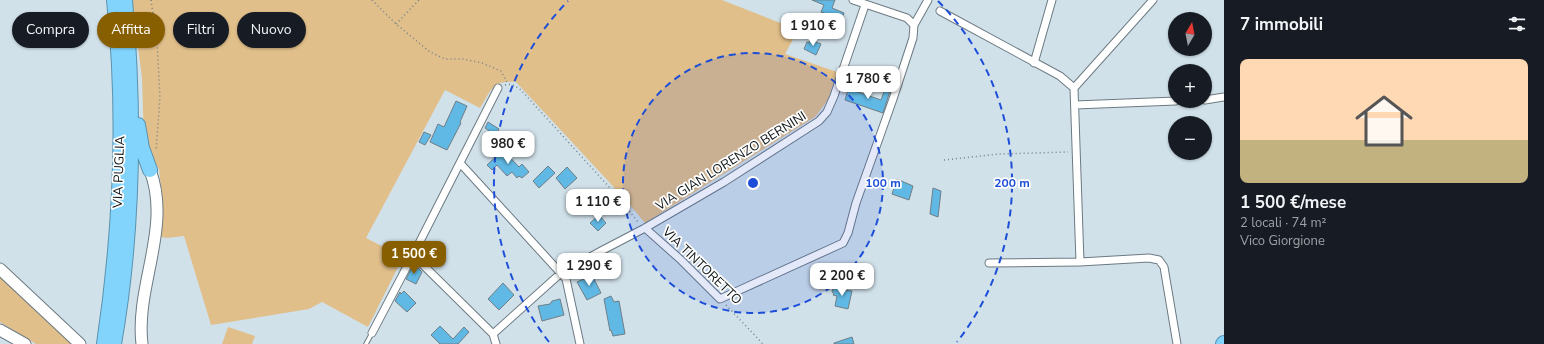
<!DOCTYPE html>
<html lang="it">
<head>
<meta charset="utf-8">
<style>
  body { margin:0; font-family:"Nunito Sans",sans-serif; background:#20242c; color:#f1f3f6; height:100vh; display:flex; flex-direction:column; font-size:15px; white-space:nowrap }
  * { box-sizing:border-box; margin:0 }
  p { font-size:13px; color:#9ea1a6 }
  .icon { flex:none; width:22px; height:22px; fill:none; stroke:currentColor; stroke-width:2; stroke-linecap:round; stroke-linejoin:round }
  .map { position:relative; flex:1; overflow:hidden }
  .details { display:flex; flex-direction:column; background:#171b24; width:320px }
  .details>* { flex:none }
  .guide { position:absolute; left:12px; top:12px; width:380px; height:36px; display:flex; gap:8px }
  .needle { width:26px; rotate:10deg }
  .fabs { position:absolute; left:1168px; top:12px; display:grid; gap:8px }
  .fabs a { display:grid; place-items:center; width:44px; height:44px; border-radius:50%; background:#171b24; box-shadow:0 1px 3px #0004; font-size:20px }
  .price { position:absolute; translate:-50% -34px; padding:0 9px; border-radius:8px; background:#fff; color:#222; font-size:13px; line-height:26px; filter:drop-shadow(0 1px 2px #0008) }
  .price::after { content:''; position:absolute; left:50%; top:24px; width:12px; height:9px; margin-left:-6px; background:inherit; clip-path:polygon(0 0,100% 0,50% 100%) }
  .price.current { background:#885f00; color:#fff }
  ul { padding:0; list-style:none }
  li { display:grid; align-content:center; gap:8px; height:212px; padding:0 16px }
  li span { display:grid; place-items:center; height:124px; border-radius:8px; color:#555 }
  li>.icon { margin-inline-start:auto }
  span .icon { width:72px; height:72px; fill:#fffc; stroke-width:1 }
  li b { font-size:17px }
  h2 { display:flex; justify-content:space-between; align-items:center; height:48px; padding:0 16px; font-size:17px }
  .pill { padding:0 14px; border-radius:18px; background:#171b24; box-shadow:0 1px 3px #0004; font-size:14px; line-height:36px }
  .pill.current { background:#885f00; color:#fff }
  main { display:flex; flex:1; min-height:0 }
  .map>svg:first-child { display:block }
  .green { fill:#e1bf8a }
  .building { fill:#60b9e4; stroke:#707e86 }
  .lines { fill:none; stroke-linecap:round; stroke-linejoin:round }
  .lane-casing { stroke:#6c7a82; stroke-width:5.5 }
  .street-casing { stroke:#6c7a82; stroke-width:9 }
  .secondary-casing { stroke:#6c7a82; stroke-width:13 }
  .highway-casing { stroke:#5a92ad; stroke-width:16 }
  .path { stroke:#758086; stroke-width:1.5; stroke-dasharray:1 3; stroke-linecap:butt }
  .lane { stroke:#fff; stroke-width:3.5 }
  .street { stroke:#fff; stroke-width:7 }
  .secondary { stroke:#fff; stroke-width:11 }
  .highway { stroke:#82d4fd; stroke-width:14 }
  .ring { fill:none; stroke:#1d4ed8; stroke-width:2; stroke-dasharray:7 5 }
  .labels { text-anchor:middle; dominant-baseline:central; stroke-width:3.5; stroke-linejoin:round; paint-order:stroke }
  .street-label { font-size:13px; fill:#101618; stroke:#fff }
  .centre { fill:#1d4ed8; stroke:#fff; stroke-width:2 }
  .ring-label { font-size:12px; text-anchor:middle; font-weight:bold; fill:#1d4ed8; stroke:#fff; stroke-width:3.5; stroke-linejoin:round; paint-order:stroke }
</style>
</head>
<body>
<main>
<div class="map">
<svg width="1224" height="344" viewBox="0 0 1224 344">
  <rect width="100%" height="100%" fill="#d1e1ea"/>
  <!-- green -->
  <path class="green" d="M132,0h590l76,30 -13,24 52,18 -9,28 -13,17 -170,106 -22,-26 -107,-115c-24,-2 -24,7 -36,26l-35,-18 -79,148 37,19 -35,70 -46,-25 -13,7 -98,16 -27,-89 -17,2 -6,-1 2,-32 -4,-36 -9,-14 -6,-14 -2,-63z
    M0,276l72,68h-36l-36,-22z
    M228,327l27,9 -3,8h-30z"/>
  <!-- building -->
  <path class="building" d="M812,0h23l-3,8 12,5 -3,9 -13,-5 1,-2 -8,-3 3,-7z
    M810,40l11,4 -5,11 -12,-6 3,-7 2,1z
    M849,87l7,3 -1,1 26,9 4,-11 5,2 -7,22 -38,-13z
    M456,101l11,5 -7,16 1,1 -14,27 -17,-8 8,-18 6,3z
    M488,122l11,7 -4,6 -10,-7z
    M424,132l7,3 -6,10 -6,-3z
    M503,150l16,17 3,-3 7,8 -7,6 -3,-2 -2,2 -5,-6 -5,4 -10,-11 -5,5 -5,-5z
    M548,166l7,7 -16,15 -6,-7z
    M567,167l10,11 -12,11 -9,-11z
    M897,179l16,7 -4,14 -17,-6z
    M933,188l8,3 -3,26 -8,-3z
    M599,215l7,8 -8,8 -8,-8z
    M414,264l8,8 -6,12 -10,-5z
    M592,275l9,18 -14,7 -10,-18z
    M503,283l11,12 -15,15 -11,-11z
    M834,285l9,2v3l9,1 -4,18 -13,-3 2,-10 -4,-1 1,-2 -2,-1z
    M404,291l12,12 -9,9 -12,-11 5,-9 1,2z
    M611,296l3,6 5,-1 6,33 -12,2 -2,-6 -1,1 -6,-32z
    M560,299l4,16 -22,6 -4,-15 12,-2 2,-3z
    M440,326l13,13 11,-12 5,5 -11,12h-18l-9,-9z
    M852,337l2,7h-20v-1z"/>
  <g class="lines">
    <!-- lane casing -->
    <g class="lane-casing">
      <path id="lane" d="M366,344l6,-11"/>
    </g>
    <!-- street casing -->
    <g class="street-casing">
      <path id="street" d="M853,0l54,18 7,7
        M940,11l120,65 14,12 6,174
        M1034,63l18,-63
        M1074,88l79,-88
        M1205,100l19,-3
        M1075,105l101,-4
        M460,163l106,116 14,65
        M645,228l36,32 39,39 123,-56 5,-10 8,-30 37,-104 20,-61 1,-13 14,-25
        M989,263l91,-1 69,-4 10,2 5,7 13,77
        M372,333l41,-78
        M493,334l68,-61 40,-22 44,-23 79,-46 95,-61 8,-9 7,-16 31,-91
        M496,344l-3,-10 -80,-79 85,-167"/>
    </g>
    <!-- secondary casing -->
    <g class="secondary-casing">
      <path id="secondary" d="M0,269l80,75
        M0,330l25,14
        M142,344c-7,-58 30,-116 8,-174"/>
    </g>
    <!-- highway casing -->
    <g class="highway-casing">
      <path id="highway" d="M138,125l4,23 8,22
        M104,344c17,-114 22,-229 10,-344
        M114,344c20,-114 21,-229 11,-344
        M1223,344l1,-1"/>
    </g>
    <!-- path -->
    <path class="path" d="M151,0l6,42 3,55 -4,54
      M372,0l24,24 34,28 15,7h18l19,4 19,8 7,13
      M396,24l23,-24
      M505,85c6,-2 11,1 16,5l89,98 29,35
      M944,160l55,-6 69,-2
      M726,305l37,39"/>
    <!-- lane -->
    <use href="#lane" class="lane"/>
    <!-- street -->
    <use href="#street" class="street"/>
    <!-- secondary -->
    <use href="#secondary" class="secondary"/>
    <!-- highway -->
    <use href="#highway" class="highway"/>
  </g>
  <!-- distance rings -->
  <circle cx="753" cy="183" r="130" fill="#1d4ed8" fill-opacity=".12"/>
  <g class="ring">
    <circle cx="753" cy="183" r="130"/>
    <path d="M549 342A259 259 0 0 1 568 1M938 1A259 259 0 0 1 957 342"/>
  </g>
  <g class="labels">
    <!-- street labels -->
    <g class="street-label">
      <text transform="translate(731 161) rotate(-32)">VIA GIAN LORENZO BERNINI</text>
      <text transform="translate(119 172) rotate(-88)">VIA PUGLIA</text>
      <text transform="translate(702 266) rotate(44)">VIA TINTORETTO</text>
    </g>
  </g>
  <circle cx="753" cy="183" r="6" class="centre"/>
  <g class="ring-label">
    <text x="883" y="187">100 m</text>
    <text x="1012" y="187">200 m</text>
  </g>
</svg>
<div class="fabs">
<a><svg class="needle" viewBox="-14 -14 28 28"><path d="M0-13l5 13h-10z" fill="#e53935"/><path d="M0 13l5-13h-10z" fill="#9ea1a6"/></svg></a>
<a>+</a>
<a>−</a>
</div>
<b class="price" style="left:813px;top:47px">1 910 €</b>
<b class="price" style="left:868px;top:100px">1 780 €</b>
<b class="price" style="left:508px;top:165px">980 €</b>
<b class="price" style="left:598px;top:223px">1 110 €</b>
<b class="price current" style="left:414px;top:275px">1 500 €</b>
<b class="price" style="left:589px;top:287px">1 290 €</b>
<b class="price" style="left:842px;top:297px">2 200 €</b>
<div class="guide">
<a class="pill">Compra</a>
<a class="pill current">Affitta</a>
<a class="pill">Filtri</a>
<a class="pill">Nuovo</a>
</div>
</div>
<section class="details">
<h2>7 immobili<svg class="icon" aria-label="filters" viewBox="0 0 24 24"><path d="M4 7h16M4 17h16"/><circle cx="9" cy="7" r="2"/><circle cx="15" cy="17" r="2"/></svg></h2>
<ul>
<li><span style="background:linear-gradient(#ffd9b3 65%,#c2b280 0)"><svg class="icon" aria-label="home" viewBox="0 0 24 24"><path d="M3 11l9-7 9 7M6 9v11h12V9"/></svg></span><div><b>1 500 €/mese</b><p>2 locali · 74 m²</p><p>Vico Giorgione</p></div></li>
</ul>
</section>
</main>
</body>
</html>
